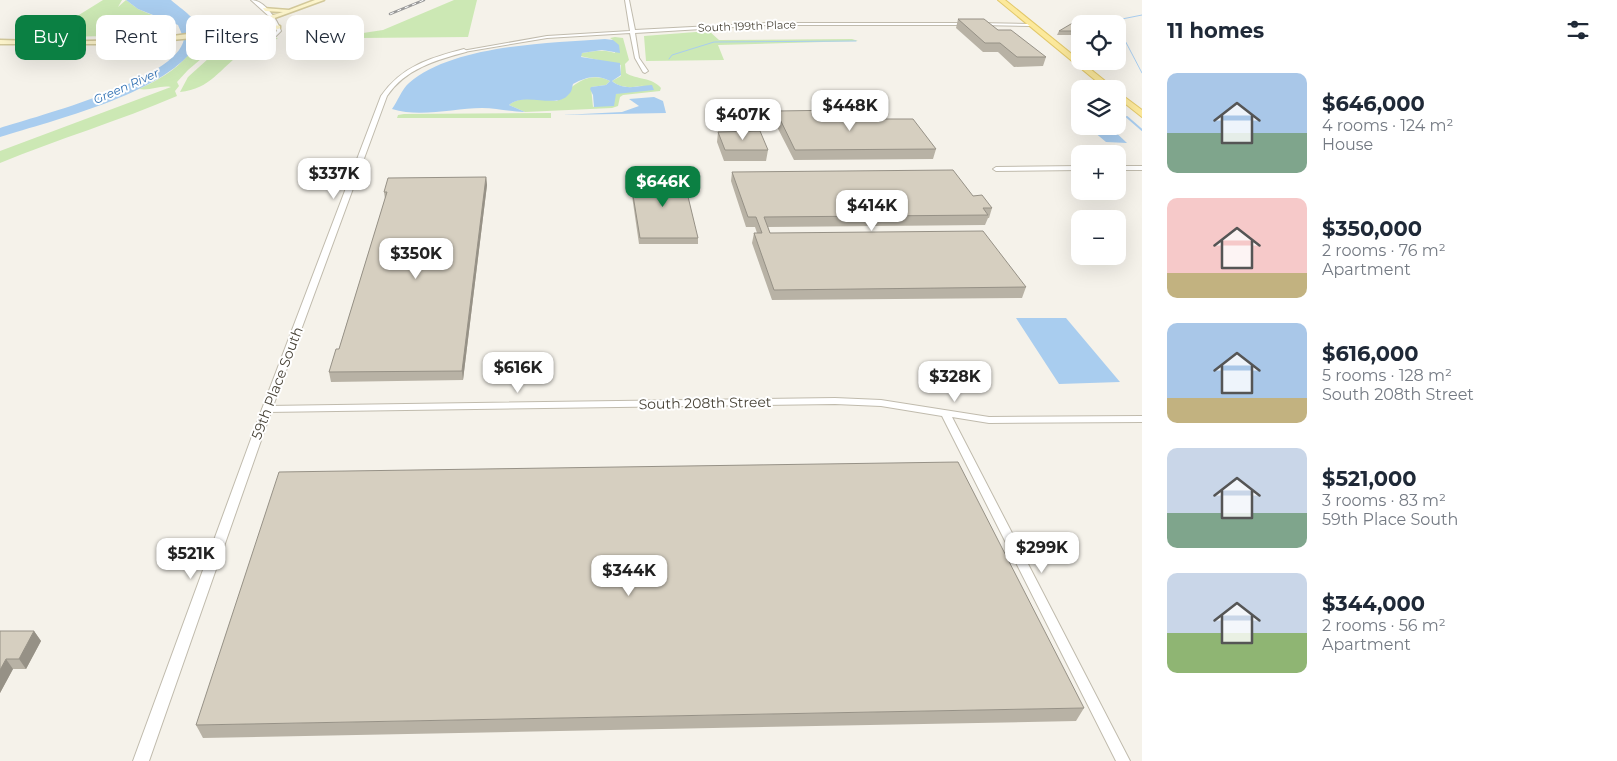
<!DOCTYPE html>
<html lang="en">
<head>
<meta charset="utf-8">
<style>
  body { margin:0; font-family:Montserrat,sans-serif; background:#f6f6f7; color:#1f2937; height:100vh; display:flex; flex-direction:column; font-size:19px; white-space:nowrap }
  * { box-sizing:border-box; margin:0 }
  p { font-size:16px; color:#747a83 }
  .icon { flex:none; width:28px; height:28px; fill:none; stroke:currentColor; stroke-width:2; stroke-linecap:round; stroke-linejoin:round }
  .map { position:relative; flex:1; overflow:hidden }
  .sheet { display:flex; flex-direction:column; background:#fff; width:475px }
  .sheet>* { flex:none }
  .guide { position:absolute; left:15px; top:15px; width:475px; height:45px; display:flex; gap:10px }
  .buttons { position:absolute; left:1071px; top:15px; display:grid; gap:10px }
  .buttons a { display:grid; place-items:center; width:55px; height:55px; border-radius:10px; background:#fff; box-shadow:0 5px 20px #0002; font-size:25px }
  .price { position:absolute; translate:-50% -42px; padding:0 11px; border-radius:10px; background:#fff; color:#222; font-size:16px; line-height:32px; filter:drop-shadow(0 1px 2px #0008) }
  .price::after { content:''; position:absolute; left:50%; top:30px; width:15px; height:11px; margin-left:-8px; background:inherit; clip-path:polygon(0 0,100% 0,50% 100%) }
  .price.on { background:#0b8043; color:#fff }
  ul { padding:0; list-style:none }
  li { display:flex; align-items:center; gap:15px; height:125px; padding:0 25px }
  li span { display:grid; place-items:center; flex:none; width:140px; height:100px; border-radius:10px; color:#555 }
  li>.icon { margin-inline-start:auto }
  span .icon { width:60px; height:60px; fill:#fffc; stroke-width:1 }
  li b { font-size:21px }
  h2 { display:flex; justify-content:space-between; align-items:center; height:60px; padding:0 25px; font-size:21px }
  .pill { padding:0 18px; border-radius:10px; background:#fff; box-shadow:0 5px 20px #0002; font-size:18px; line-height:45px }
  .pill.on { background:#0b8043; color:#fff }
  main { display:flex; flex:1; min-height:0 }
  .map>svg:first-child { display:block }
  .green { fill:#cce8b4 }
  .water { fill:#a9cdef }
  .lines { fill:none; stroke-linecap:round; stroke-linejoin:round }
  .stream-far1 { stroke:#a9cdef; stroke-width:1 }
  .stream { stroke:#a9cdef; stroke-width:2 }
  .minor-casing { stroke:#c0bbad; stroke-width:2 }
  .tertiary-casing { stroke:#c0bbad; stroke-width:2 }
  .secondary-casing { stroke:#d3c99b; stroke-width:3 }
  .primary-casing { stroke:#e2c86b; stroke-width:2 }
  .minor { fill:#fff; fill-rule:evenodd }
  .tertiary { fill:#fff; fill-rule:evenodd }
  .secondary { fill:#fdf5cc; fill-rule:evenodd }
  .primary { fill:#fce99c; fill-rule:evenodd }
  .rail-casing { stroke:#999; stroke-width:2.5 }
  .rail { stroke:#fff; stroke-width:1; stroke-dasharray:4; stroke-linecap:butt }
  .wall { fill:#b8b2a5 }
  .shaded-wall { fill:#969186 }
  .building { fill:#d6cfc0; stroke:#969186 }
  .labels { text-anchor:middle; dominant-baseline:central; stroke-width:4; stroke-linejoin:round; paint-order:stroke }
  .far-street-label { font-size:11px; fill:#494438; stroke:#fff }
  .far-water-label { font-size:12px; font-style:italic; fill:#3272b4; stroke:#fff }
  .street-label { font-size:14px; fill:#494438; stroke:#fff }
</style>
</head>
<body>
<main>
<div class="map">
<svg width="1142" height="761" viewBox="0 0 1142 761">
  <rect width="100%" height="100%" fill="#f5f2ea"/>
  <!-- green -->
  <path class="green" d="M103,0h19l-4,7 8,-7 12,9 35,15 -18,4 1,5 -45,3 -58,1 1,-4 12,-10z
    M454,0h23l-9,37 -109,1 4,-5 20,-3z
    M259,25l13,3 1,3 -6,6 11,1c-11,8 -26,9 -36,15 -22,15 -31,36 -62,39l8,-15 31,-28 1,-6 -5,-9z
    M709,31l10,9 133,-1 6,2 -140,4 6,15 -78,1 -2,-25z
    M615,37l8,1 6,22 -4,4 1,9c11,7 26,4 35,15l-1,3 -37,4 -3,2 -2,9 -6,2 -87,4 -16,-7c12,-10 33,-5 48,-4 15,-15 30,-31 53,-20l-4,4 -15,2 2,20 23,-13 28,-9c-12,3 -22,4 -32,-4l9,-5v-11l-41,-9 2,-3c12,-2 21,-4 33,0l-2,-13 -3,-2z
    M203,40v9l11,-1 -26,22 -11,12 2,4 -4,5 2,5c-58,25 -119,43 -177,67v-12l171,-64c-11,-2 -21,4 -32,2 19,-9 36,-18 50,-35 5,-5 7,-12 14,-14z
    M551,113v5h-154l1,-3 6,-1z"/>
  <!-- water -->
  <path class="water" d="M126,0h45c10,9 29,20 29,34 0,5 -3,10 -6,14 -32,46 -140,72 -194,89v-9c37,-12 177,-48 184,-89l-6,-14 -40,-16z
    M605,39l8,1 6,5 1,8 -18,-3 -20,3 -1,4 39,6 1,12 -9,6c12,10 25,5 40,4l2,5 -38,4 -2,12 -20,1 -1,-12 -3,-6 1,-2 15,-2 4,-4c-13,-7 -24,-4 -37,3 -1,3 -1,8 -4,10 -12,16 -43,-3 -60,11l16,7c-14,0 -28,-4 -43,-4 -28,0 -61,10 -90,1 6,-8 9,-19 17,-26 44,-38 139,-40 196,-44z
    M654,97l9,4 3,12 -104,2 60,-3 17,-6 -10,-7z
    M1087,126h22l18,17 -21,-1z
    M1066,318l54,64 -61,2 -43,-66z"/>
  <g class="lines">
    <!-- stream-far1 -->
    <path class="stream-far1" d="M1142,15l-20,4 -2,12 22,42
      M669,59l3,-4 42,-13 142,-1"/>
    <!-- stream -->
    <path class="stream" d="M1127,117l15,13"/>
    <!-- minor casing -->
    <g class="minor-casing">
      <path id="minor" d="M251,0c13,0 26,19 30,31l-5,5 -4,-1 5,-4 -6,-13z
        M625,0h4l6,30 133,-7h199l2,1 -2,1h-199l-133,8 4,25 9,13 -3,2 -2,-1 -8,-14 -5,-25 -83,5 -83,14 -2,-1 85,-15 83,-5z
        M978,23l53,1 2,1 -2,1 -51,-1z
        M1080,166v4l-84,1 -3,-2 3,-2z
        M1118,166h24v4h-24z
        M835,398l46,2 108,17 153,-1v6l-153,1 -37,-6 178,344h-14l-174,-345 -61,-10 -46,-2 -568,8 -5,-3 5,-3z"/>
    </g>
    <!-- tertiary casing -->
    <g class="tertiary-casing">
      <path id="tertiary" d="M464,49l3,2 -1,1c-30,8 -61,17 -79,44l-115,313 -123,352h-16l129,-352 119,-313c21,-30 49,-38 83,-47z"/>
    </g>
    <!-- secondary casing -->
    <g class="secondary-casing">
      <path id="secondary" d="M315,0h9l-63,23 19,3v2l-2,1 -23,-5 -62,14 -64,6h-129v-4c95,3 191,3 283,-28l-18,-1 -2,-3 26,2z"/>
    </g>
    <!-- primary casing -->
    <g class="primary-casing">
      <path id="primary" d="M998,0h7l110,89h-9z
        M1118,92l24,18v7l-24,-19z"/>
    </g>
    <!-- minor -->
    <use href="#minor" class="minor"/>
    <!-- tertiary -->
    <use href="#tertiary" class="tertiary"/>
    <!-- secondary -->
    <use href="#secondary" class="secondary"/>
    <!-- primary -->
    <use href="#primary" class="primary"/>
    <!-- rail casing -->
    <g class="rail-casing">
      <path id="rail" d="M390,14l34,-14"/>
    </g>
    <!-- rail -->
    <use href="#rail" class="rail"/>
  </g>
  <!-- wall -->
  <path class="wall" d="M958,19l40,11 48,27 -3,9 -29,1 -16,-15h-15l-27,-24z
    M1080,24v7l-6,4h-17l2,-4z
    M776,111l75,8 85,30 -3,10 -139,1 -20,-39z
    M718,132l50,18 -2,11h-42l-7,-19z
    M732,172l241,24 19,12 -3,10h-1l-3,7 -217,2 2,6 256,54 -4,11 -250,2 -20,-57 2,-10h3l-2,-6h-9l-15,-46z
    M486,177l1,8 -24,195 -132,2 -2,-10 10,-23 46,-150 -1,-7z
    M630,177l68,61v6h-59l-9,-62z
    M0,631h34l7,10 -15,28h-13l-13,24z
    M1084,708l-8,13 -873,17 -7,-13z"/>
  <!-- shaded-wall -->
  <path class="shaded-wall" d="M1080,28v3l-6,4 1,-4z
    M486,177l1,8 -24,195 -1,-9z
    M34,631l7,10 -15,28 -7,-10z
    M6,659l7,10 -13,24v-23z"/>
  <!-- building -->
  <path class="building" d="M958,19h26l14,11h13l35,27h-29l-17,-14h-15z
    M1076,21l11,3h-7v4l-5,3h-16z
    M845,110l6,9h62l23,30 -141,1 -19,-39z
    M760,131l8,19h-43l-7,-18z
    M953,170l20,26 9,-1 10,13h-9l5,7 -224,2 6,16 213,-2 43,56 -252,3 -20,-57h8l-6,-16h-8l-16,-45z
    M683,176l15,62h-58l-10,-61z
    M486,177l-24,194 -133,1 7,-23h3l48,-157h-3l4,-14z
    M958,462l126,246 -888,17 83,-253z
    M0,631h34l-15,28h-13l-6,11z"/>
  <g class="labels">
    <!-- far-street labels -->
    <g class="far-street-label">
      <text transform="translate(747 26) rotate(-2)">South 199th Place</text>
    </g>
    <!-- far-water labels -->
    <g class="far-water-label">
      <text transform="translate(126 86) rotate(-24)">Green River</text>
    </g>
    <!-- street labels -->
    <g class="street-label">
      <text transform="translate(277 383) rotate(-69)">59th Place South</text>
      <text transform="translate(705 403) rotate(-1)">South 208th Street</text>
    </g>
  </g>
</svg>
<div class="buttons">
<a><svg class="icon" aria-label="locate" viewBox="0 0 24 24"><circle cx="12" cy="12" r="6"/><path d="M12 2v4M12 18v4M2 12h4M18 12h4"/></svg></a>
<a><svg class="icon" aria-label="layers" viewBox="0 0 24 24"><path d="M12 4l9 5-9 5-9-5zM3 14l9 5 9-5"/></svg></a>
<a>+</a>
<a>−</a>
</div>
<b class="price" style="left:850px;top:132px">$448K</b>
<b class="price" style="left:743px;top:141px">$407K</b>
<b class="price" style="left:334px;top:200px">$337K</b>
<b class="price on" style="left:663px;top:208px">$646K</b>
<b class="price" style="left:872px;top:232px">$414K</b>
<b class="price" style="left:416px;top:280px">$350K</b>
<b class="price" style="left:518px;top:394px">$616K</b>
<b class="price" style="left:955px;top:403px">$328K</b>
<b class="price" style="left:1042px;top:574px">$299K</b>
<b class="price" style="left:191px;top:580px">$521K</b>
<b class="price" style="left:629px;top:597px">$344K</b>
<div class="guide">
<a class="pill on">Buy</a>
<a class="pill">Rent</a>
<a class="pill">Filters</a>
<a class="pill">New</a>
</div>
</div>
<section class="sheet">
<h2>11 homes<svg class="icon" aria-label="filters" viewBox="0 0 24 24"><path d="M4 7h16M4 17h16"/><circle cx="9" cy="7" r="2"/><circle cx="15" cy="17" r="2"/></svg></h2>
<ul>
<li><span style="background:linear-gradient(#a9c7e8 60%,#7fa58c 0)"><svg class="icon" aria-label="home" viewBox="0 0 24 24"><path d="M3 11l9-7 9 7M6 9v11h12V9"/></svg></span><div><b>$646,000</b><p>4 rooms · 124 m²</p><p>House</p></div></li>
<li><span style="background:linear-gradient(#f6c9c9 75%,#c2b280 0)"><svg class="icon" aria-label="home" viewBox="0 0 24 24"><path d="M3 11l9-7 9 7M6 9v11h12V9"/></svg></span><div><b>$350,000</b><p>2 rooms · 76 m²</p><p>Apartment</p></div></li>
<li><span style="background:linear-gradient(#a9c7e8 75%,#c2b280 0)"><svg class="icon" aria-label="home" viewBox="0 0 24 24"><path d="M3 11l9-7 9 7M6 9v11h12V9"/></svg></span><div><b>$616,000</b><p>5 rooms · 128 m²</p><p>South 208th Street</p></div></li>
<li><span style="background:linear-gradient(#c9d6e8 65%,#7fa58c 0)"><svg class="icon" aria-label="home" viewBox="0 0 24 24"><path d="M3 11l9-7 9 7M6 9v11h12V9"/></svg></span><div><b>$521,000</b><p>3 rooms · 83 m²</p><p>59th Place South</p></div></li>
<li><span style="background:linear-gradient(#c9d6e8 60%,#8fb573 0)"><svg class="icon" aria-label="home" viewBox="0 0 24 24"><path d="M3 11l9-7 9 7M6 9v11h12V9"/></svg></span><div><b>$344,000</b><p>2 rooms · 56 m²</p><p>Apartment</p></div></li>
</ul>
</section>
</main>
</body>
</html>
